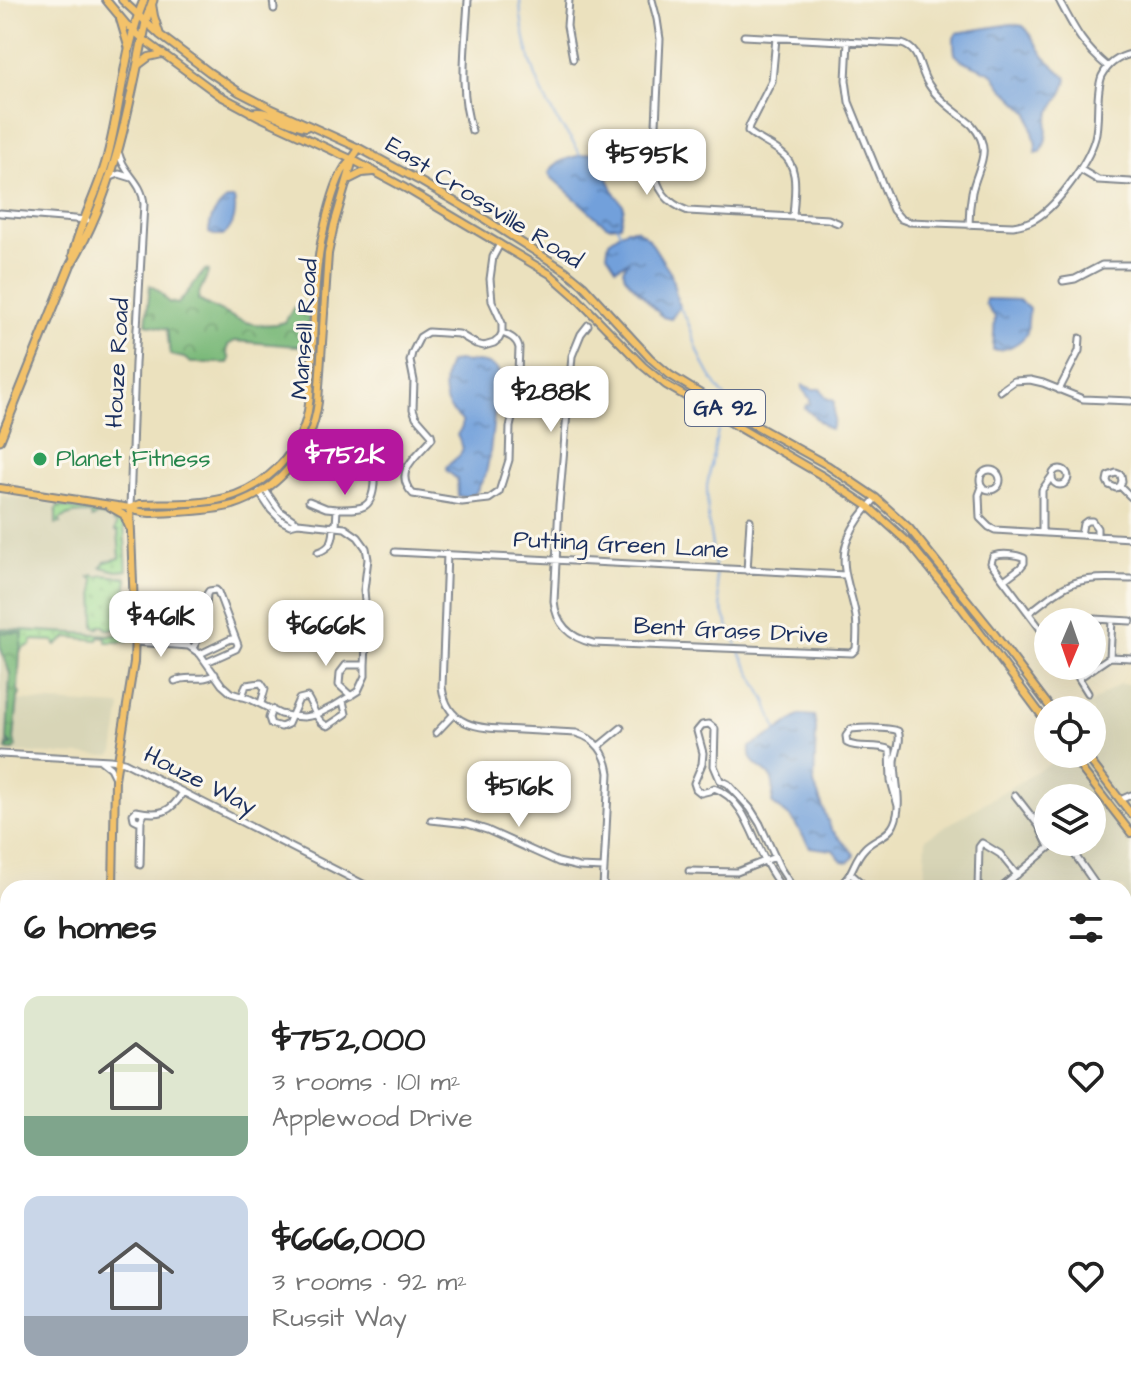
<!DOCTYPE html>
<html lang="en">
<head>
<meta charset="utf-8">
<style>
  body { margin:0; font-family:"Architects Daughter",sans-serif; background:#f6f6f6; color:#222; height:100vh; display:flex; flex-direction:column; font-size:30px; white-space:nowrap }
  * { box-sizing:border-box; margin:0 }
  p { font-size:26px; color:#767676 }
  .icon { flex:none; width:44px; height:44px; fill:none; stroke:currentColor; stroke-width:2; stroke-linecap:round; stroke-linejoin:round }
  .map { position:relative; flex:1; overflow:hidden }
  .side { position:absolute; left:0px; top:880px; width:1132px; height:514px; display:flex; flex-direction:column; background:#fff; border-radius:24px 24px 0 0; box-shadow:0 8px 32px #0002 }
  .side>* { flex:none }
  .needle { width:52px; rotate:182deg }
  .fabs { position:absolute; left:1034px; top:608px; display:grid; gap:16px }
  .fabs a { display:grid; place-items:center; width:72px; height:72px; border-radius:50%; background:#fff; box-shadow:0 8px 32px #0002; font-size:40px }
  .price { position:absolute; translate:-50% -68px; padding:0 18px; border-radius:16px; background:#fff; color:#222; font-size:26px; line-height:52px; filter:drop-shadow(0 2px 4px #0008) }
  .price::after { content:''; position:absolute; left:50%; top:48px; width:24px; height:18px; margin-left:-12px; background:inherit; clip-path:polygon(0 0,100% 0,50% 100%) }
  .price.selected { background:#b5179e; color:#fff }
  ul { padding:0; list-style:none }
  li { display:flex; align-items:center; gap:24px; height:200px; padding:0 24px }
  li span { display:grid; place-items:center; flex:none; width:224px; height:160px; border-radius:16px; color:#555 }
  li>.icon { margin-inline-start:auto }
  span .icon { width:96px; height:96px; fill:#fffc; stroke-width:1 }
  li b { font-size:34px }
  h2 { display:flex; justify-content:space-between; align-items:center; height:96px; padding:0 24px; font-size:34px }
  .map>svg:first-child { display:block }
  .built { fill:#d8d5b7; fill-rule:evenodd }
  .grass { fill:url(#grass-dots); stroke:#5b8477; stroke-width:2 }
  .forest { fill:url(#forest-crowns); stroke:#4c746c; stroke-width:2 }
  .water { fill:url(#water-ripples); stroke:#46689c; stroke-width:2 }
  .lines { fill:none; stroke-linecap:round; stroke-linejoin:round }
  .stream { stroke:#72a0db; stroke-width:2 }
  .minor-casing { stroke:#83888e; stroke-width:9 }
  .major-casing { stroke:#83888e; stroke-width:10 }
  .highway-casing { stroke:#83888e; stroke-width:11 }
  .minor { stroke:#fff; stroke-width:5 }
  .major { stroke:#f3c26a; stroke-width:6 }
  .highway { stroke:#f3c26a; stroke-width:7 }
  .leisure-dot { fill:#2e9e5b; stroke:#fbf7ec; stroke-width:3 }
  .labels { text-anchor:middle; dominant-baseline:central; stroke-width:6; stroke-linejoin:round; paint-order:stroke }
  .shield { fill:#fbf7ec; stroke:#5e6b89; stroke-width:2 }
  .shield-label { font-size:22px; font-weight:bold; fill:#1b2f5e }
  .street-label { font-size:24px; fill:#1b2f5e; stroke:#fbf7ec }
  .leisure-label { font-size:24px; fill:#27864d; stroke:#fbf7ec; text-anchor:start }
</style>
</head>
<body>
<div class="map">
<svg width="1131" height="1393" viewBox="0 0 1131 1393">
  <defs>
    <pattern id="grass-dots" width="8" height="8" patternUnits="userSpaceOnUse" patternTransform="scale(2)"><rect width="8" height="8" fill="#9bda90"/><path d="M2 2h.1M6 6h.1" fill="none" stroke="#85bb7f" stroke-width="1.8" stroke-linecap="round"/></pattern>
    <pattern id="forest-crowns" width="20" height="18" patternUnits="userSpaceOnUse" patternTransform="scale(2)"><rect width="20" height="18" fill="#7cba7a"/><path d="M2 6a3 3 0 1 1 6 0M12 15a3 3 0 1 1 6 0" fill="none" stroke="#659867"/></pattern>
    <pattern id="water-ripples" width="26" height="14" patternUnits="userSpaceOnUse" patternTransform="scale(2)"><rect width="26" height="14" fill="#72a0db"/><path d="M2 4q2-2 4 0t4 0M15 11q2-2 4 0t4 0" fill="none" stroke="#5d83b5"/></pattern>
  </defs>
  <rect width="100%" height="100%" fill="#fbf7ec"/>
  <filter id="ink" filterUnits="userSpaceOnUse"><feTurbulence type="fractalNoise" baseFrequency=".0125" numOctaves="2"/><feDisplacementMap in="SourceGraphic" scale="16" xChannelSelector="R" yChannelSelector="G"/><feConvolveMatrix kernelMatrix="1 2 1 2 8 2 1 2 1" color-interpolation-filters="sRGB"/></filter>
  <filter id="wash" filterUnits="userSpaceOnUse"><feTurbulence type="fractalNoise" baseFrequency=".006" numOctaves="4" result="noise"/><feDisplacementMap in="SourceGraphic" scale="32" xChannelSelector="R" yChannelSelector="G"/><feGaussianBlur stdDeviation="1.8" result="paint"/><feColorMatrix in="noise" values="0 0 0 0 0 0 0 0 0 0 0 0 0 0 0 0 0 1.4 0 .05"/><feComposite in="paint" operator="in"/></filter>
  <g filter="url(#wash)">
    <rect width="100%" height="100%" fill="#ebe1be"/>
    <!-- built -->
    <path class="built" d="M0,495l116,19 5,1 4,5 6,117 -111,-6 -3,69 104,6 -6,40 -1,6 -4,4 -110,-4z
      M1119,684h12v320h-7v-116h-200l2,-50 140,-84h26v-44h-11zM1048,798h44v44h-44z"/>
    <!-- grass -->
    <path class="grass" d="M58,506l63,11 3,4 3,49 -10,1 -16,-4 4,-5 15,-4 -2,-27h-3l2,-8 -4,-1v-4l-17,-3 -2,3h-2l-2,-4c-11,-2 -21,-1 -31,6l2,3 -5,1v-14z
      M94,575l3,2 7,-2 23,3 2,51h-22l-3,-3h-4l-1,2 -4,-1 -1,-48 -4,-2z
      M0,629l109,6v3l1,-3h19l-1,7h-22v-5l-6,-1 -2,4 -30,-3 -12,8h-1l-1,-4 -22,-1 -1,5 -8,3 -3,5 3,-20 -23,-1z"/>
    <!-- forest -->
    <path class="forest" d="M205,270l4,1 -9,20 -2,9c29,14 53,32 87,22l9,-15h15l-1,40 -73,-6 -7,4 -1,8 3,6 -2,4h-37l-7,-5 -14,-3 -3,-26 -21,-5 4,-39 10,7 8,10 10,2z
      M0,632l23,1 -3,20 -2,37 2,4 -2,4 -4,42 2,7 -2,3h-7v-7l1,3 4,-1 -5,-5 3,-66 -10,-28z"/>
    <!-- water -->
    <path class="water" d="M1011,24l12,2 4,4 20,30 20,18c-1,16 -15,26 -19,41 -2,9 0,18 -4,26 -3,8 -1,6 -9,8l1,-8 -7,-32 -27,-26 -10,-14 -31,-13 -6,-6 -1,-10v-6l3,-5z
      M591,153h4l3,3 17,38 9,12 -4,19 -12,1 -10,-7 -47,-42 -2,-4c6,-14 28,-17 42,-20z
      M228,199h6c3,13 0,28 -10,36h-10l-5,-2c0,-15 8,-26 19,-34z
      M626,229h10l13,10 22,35 8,33 -8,12 -8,-2 -38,-40 -2,-8 6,-8 -13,7 -9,-14 2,-13z
      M986,299l33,1 10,9 -2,25c-8,10 -21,17 -34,16l2,-33 -10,-13z
      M457,361c13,2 34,-2 42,11l-9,80 -4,22 -11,20 -8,3 -9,-1 -1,-17 -11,-9v-3l14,-12 3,-7 -6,-13 5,-8v-6c-4,-5 -12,-10 -14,-16 -6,-11 -4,-32 1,-42z
      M803,385l9,4h9l5,9 8,3v19l-3,9 -4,-1 -22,-20 1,-3 4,-1v-5l-8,-11z
      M800,715l14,1 2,12 -2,56 17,45 23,25 -1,4 -5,4 -6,-1 -9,-11 -23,-3 -18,-28 -20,-16c1,-6 2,-14 1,-20 -5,-18 -26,-14 -23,-36l29,-17z"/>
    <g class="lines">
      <!-- stream -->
      <path class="stream" d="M520,0c1,40 16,84 36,119 8,12 19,22 24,36
        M617,226l3,7
        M679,307c11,14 13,29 20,46 6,16 15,30 26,44
        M715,567l-7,-48 -1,-33 11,-56
        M716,573c2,32 8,43 21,72
        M740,653l26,48 11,30
        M0,1351l8,-2
        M706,1386l7,7"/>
    </g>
  </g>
  <g filter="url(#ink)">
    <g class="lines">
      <!-- minor casing -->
      <g class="minor-casing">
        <path id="minor" d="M273,0l1,9
          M468,0c-2,43 -10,89 4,131
          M569,0l-2,26 6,33
          M652,0l5,19 3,20 -6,129c3,22 13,35 34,43l140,8 10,4
          M1059,0c16,30 23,45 49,67
          M744,36l158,8c20,6 16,26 27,41 10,16 29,28 43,40 22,26 6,40 0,67 -2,11 -3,22 -3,33
          M776,38l-4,43 -23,45 -1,5c10,9 22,13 32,21 21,14 14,43 13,65
          M848,41l-2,39 3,22 44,108 8,9 8,3 104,4c6,-1 12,-2 18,-5 24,-11 57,-58 64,-83 5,-19 0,-45 7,-62 6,-12 16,-19 29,-22
          M119,154c5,20 23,27 25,50l-9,160 -5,144
          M1081,170l17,10 33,2
          M111,177l8,-3 13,4
          M0,213l87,7
          M500,244l-7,13 -3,22 2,22 10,22v10l-3,6 -5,4 -10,3 -8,-2 -17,-10 -31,-2 -8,5 -8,16 -2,8 4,20 -1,28 3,8 15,17 1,4c-13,17 -41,33 -19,56l49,8 27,-3 10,-7 10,-32 1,-33 7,-30 2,-49c-2,-9 -9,-12 -17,-15
          M1063,281l12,-2 27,-14h29
          M588,325l-7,9 -9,22 -13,149 -5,96c2,23 16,37 39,42l259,10 4,-4c1,-12 2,-25 -1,-37 -5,-25 -17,-48 -7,-73 6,-16 17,-28 28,-41
          M1059,390l20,-39 1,-13
          M1000,391l14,-10 16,-1 13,3 40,16 48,2
          M1052 477a8 8 0 1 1 16 0a8 8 0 1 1-16 0Z
          M980 480a10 10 0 1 1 20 0a10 10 0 1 1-20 0Z
          M1120,486l-4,2 -7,-3 -2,-4 1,-5 8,-3 5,2 1,6 -2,5 11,11
          M982,487l-3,8 1,23 9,9 6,3 136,8
          M265,490l15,21 18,12
          M309,501l17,7 11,1 -1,17
          M337,509c23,0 35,2 37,-25 0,-9 1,-13 -3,-20l-27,-3
          M1042,532v-42l10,-14
          M1081,535l2,-11 4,-3h5l5,7v8
          M318,552c14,-4 16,-14 16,-27
          M395,552l450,23
          M447,554l-5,133c6,44 43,41 78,43 19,1 38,2 56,3 21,6 30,20 33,40l-6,115
          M747,571l3,-51
          M1004,580l16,-12 4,-5v-5c-8,-4 -23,-5 -31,-2l-2,7c19,25 38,51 57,76
          M1029,613c43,-34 46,-36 102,-34
          M1085,622l9,-3 37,2
          M135,636h30l15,4 20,14 22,31 9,8 19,6 30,15 10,2 14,1 12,-2 18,-9 24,-15 7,-15v-11l2,-40 -3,-35 4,-31 -2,-11 -8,-11 -13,-9 -47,-5 -8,2 -8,-4 -11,-11 -12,-18
          M135,642l53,4
          M1048,643v6
          M193,648l11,-19 3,-35 2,-3 7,-1 2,2 20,53 -2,4 -29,13
          M200,654l31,-15 5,1
          M1110,657l2,-37
          M1071,666l17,27
          M1079,678l31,-21 21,1
          M175,681c15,-7 26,2 40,-7
          M351,696l-12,-11 1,-12 6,-8h19
          M242,697l4,-12 15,-2 4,6 -4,14
          M272,709l-3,9 2,6 10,3 7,-3 11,-25 8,-2c7,10 9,25 21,29l18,-12 -3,-13
          M436,733l18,-19
          M599,746l22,-18
          M0,754l110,6 14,2 247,126
          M100,760l10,8 5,10
          M1015,795l24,31 10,21
          M1120,800l11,-5
          M142,813l1,3 -2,4 -3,1 -4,-2 -1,-5 3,-3c24,5 35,2 47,-19
          M431,820l37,4 19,6 71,32 21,5 25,1
          M1066,842l32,46
          M140,865l1,-45
          M689,871l48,1 38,-15
          M851,874l16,14
          M847,880l10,8
          M782,888c-6,-9 -13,-18 -17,-28 -13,-25 -22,-62 -51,-72l-5,3 -8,2 -5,-4 -2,-6 8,-19 1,-11 -6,-22 5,-6 7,-1 6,5 -1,37 6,14 8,4 22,24 10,16 20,44 13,20
          M836,888c18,-11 16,-27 29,-40 8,-9 24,-12 29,-24 9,-20 1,-42 1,-62 1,-11 7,-21 3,-31 -9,-4 -37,-3 -47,-2l-5,7 1,7c13,7 29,0 43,7l1,31 7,25
          M978,888l1,-41 3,-4 18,11 17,21
          M1001,888l55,-46
          M1124,924l7,10
          M1124,984h7
          M1124,1008l7,1
          M1124,1034l7,1
          M1124,1060l7,1
          M1124,1086l7,1
          M1124,1113h7
          M1124,1149l7,2
          M122,1386l2,7
          M287,1386l2,7
          M784,1386l6,7
          M160,1393v-7
          M862,1393l5,-7"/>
      </g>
      <!-- major casing -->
      <g class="major-casing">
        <path id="major" d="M106,0l20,24 17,15 76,56 41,22 93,43 52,28 145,86 25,22 68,70 23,19 155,90 48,32 42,38 50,62 87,117
          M122,0l38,35 49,37 30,20 29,15 91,41 59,32 65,38 83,53 17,14 67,73 20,17 54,33 103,57 49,33 33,30 84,104 59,78
          M152,4l2,12 6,19
          M120,19l8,27
          M137,66l12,-9 13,-3
          M251,113c18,-5 36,12 55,14
          M350,179l12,-6 11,-1
          M0,488l130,20c14,8 33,4 48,4 18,-1 37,-2 55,-7 47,-15 79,-55 85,-103l10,-148 6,-29 19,-65
          M110,507l14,8 5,12
          M130,508l10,-4c28,-1 58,1 85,-6 38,-10 70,-40 81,-78 5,-17 4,-36 6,-54 2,-41 2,-83 9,-123 4,-20 13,-59 24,-76 5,-6 10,-11 14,-19
          M1070,754l61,79
          M1085,754l46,60
          M113,888l2,-109 19,-117 1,-30 -5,-124
          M205,1386l1,7"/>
      </g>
      <!-- highway casing -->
      <g class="highway-casing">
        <path id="highway" d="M73,255c7,-32 24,-61 33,-93 15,-53 17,-111 38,-162
          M71,264c45,-75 59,-162 76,-247l6,-17
          M0,440l70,-174"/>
      </g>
      <!-- minor -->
      <use href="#minor" class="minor"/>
      <!-- major -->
      <use href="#major" class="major"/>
      <!-- highway -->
      <use href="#highway" class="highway"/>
    </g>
  </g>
  <!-- markers -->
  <circle class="leisure-dot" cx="40" cy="459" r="8"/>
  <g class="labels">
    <!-- shield labels -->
    <rect class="shield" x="685" y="390" width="80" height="36" rx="6"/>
    <g class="shield-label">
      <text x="725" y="408">GA 92</text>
    </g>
    <!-- street labels -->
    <g class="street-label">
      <text transform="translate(484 203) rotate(32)">East Crossville Road</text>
      <text transform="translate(305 329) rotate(-86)">Mansell Road</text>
      <text transform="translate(118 363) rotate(-87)">Houze Road</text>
      <text transform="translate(621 545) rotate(3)">Putting Green Lane</text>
      <text transform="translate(731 631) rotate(3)">Bent Grass Drive</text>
      <text transform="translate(200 781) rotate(27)">Houze Way</text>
    </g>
    <!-- leisure labels -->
    <g class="leisure-label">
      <text x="56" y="459">Planet Fitness</text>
    </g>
  </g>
</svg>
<div class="fabs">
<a><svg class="needle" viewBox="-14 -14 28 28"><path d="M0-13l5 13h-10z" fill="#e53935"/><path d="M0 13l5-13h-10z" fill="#767676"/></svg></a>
<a><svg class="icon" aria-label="locate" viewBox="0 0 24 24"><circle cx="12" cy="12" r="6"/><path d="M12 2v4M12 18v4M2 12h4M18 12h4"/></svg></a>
<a><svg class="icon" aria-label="layers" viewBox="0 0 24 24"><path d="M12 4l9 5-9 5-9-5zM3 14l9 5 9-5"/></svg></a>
</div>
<b class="price" style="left:647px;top:197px">$595K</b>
<b class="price" style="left:551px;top:434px">$288K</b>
<b class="price selected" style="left:345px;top:497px">$752K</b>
<b class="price" style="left:161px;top:659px">$461K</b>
<b class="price" style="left:326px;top:668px">$666K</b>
<b class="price" style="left:519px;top:829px">$516K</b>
<section class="side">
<h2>6 homes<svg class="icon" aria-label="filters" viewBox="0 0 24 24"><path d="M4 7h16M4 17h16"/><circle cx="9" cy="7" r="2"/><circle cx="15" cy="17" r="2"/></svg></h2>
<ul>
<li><span style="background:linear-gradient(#dfe7d0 75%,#7fa58c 0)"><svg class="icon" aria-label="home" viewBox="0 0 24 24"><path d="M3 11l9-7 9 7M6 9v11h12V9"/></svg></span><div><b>$752,000</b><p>3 rooms · 101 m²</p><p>Applewood Drive</p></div><svg class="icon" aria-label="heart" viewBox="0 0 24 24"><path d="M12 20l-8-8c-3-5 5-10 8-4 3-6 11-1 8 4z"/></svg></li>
<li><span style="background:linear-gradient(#c9d6e8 75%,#9aa5b1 0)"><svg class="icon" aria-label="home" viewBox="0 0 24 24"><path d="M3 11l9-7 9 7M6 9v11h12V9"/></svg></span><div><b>$666,000</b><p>3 rooms · 92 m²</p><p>Russit Way</p></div><svg class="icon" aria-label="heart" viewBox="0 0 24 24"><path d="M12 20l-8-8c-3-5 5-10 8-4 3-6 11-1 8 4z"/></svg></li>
</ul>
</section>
</div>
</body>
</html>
